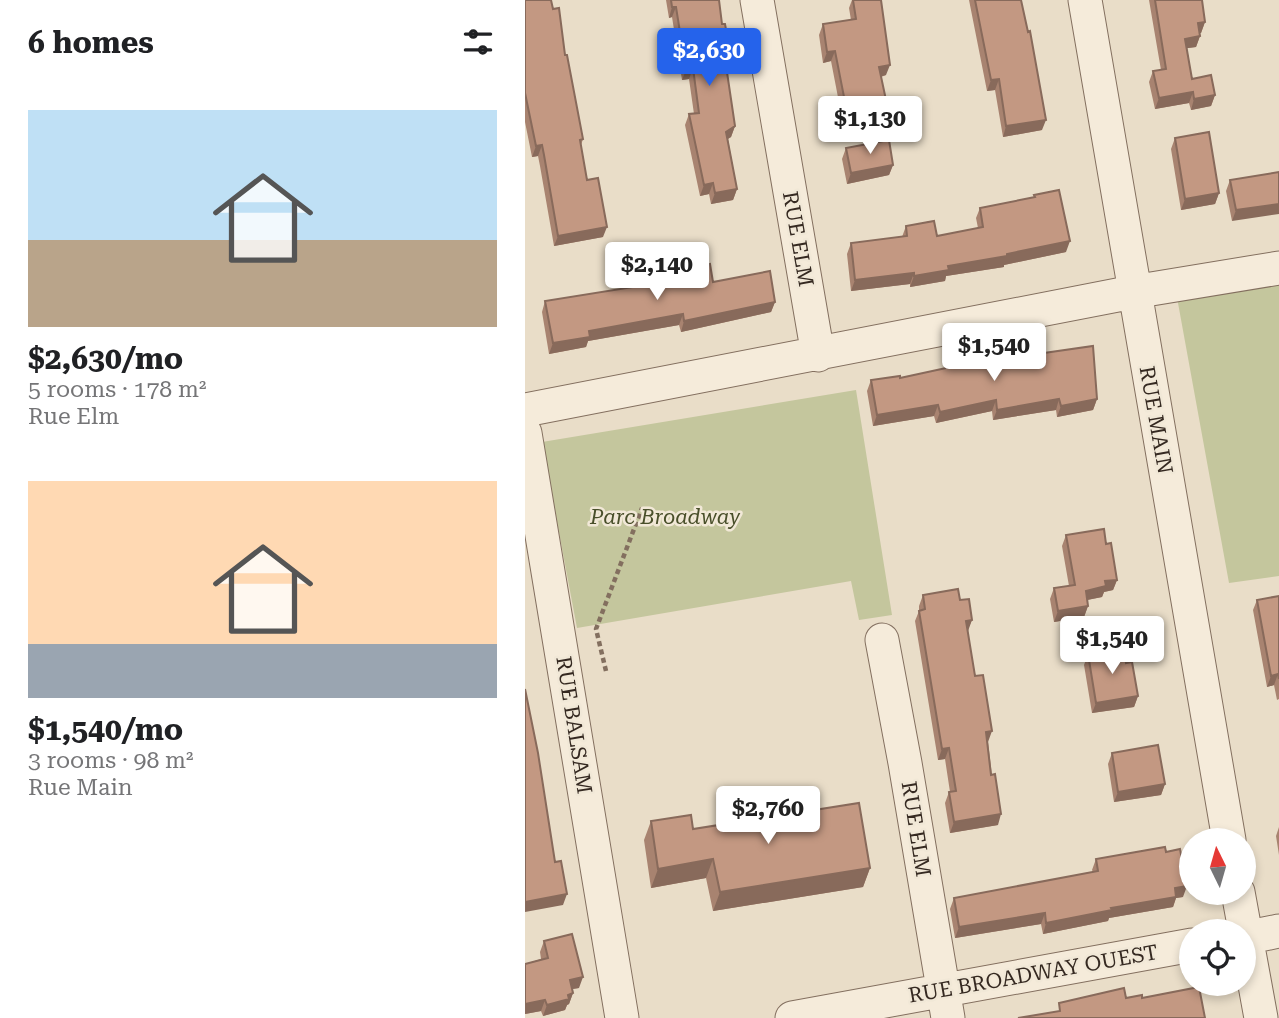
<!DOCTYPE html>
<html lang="en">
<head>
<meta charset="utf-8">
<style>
  body { margin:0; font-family:"Roboto Serif",serif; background:#f6f6f6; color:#202124; height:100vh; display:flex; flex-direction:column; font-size:26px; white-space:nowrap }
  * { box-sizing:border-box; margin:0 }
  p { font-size:23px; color:#757577 }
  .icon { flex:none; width:38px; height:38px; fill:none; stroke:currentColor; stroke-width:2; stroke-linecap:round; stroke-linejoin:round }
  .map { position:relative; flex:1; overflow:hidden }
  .side { display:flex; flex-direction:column; background:#fff; width:525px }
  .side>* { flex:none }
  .needle { width:46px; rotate:355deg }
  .tools { position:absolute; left:654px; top:828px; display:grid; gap:14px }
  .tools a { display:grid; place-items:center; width:77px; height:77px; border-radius:50%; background:#fff; box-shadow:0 4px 10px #0003; font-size:35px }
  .price { position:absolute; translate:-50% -60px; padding:0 16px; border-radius:7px; background:#fff; color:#222; font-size:23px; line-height:46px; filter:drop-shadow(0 2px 4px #0008) }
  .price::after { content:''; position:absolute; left:50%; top:42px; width:21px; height:16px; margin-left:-10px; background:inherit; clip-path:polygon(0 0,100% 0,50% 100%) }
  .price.on { background:#2563eb; color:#fff }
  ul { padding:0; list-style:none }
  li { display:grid; align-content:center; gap:14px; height:371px; padding:0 28px }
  li span { display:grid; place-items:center; height:217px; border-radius:0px; color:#555 }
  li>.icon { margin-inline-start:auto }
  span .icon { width:126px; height:126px; fill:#fffc; stroke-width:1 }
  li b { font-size:30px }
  h2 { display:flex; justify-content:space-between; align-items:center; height:84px; padding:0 28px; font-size:30px }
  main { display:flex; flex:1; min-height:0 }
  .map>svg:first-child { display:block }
  .green { fill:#c4c69d }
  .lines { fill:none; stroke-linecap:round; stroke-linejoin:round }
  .minor-casing { stroke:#836f5f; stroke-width:35 }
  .path { stroke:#836f5f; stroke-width:4.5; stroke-dasharray:5 3.5; stroke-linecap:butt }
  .minor { stroke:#f5ebda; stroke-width:33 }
  .wall { fill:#a88370 }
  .shaded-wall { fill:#886a5b }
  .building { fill:#c39882; stroke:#886a5b; stroke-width:2 }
  .labels { text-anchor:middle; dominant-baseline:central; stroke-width:5; stroke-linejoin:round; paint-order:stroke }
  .street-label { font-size:21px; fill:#352921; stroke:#f1e8d7 }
  .park-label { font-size:21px; font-style:italic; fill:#494f2a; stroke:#f1e8d7 }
</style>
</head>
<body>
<main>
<section class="side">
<h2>6 homes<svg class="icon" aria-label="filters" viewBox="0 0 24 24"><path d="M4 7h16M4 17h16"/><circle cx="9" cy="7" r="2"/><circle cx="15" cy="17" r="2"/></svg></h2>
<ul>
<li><span style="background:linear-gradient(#bfe0f5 60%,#b9a48a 0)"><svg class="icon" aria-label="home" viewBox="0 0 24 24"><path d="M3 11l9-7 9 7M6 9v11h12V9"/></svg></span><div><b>$2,630/mo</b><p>5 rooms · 178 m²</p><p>Rue Elm</p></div></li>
<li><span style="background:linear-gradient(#ffd9b3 75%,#9aa5b1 0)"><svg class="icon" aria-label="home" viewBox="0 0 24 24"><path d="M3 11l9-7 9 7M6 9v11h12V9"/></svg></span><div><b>$1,540/mo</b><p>3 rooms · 98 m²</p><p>Rue Main</p></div></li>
</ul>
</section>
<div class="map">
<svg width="754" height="1018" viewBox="0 0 754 1018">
  <rect width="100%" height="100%" fill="#e9ddc8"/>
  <!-- green -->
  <path class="green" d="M754,277v299l-50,7 -53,-291z
    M331,390l36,225 -33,5 -8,-39 -274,47 -35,-186z"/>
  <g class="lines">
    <!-- minor casing -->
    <g class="minor-casing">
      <path id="minor" d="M232,0l61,355
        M560,0l144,840
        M0,410l608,-118 146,-24
        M0,433l97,585
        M357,640l23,123 43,255
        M713,892l23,126
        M719,938l35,-7
        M267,1018l400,-73"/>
    </g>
    <!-- path -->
    <path class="path" d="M81,671l-10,-42 46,-121"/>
    <!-- minor -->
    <use href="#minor" class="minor"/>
  </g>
  <!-- wall -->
  <path class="wall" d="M0,0l28,9 12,46 18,84 -2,6 6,35 16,57 -49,9 -14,-80 -2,-10 -6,1 -7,-35z
    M141,0h53l6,62 10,64 -4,11 -3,2 9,50 -4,11 -22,4 -2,-10 -9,2 -15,-71 4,-11h5l-5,-35 -7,1 -10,-63 -3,1z
    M327,0h29l5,75 -5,2 5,23 -4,10 -40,8 -11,-57 -8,2 -4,-28 4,-11 28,-4 -2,-12z
    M444,0h52l21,130 -39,7 -8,-47 -8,1z
    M624,0h53l3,22 -4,11h-2l1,3 -4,11 -9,1 5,31 23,16 -4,11 -20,4 -2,-7 -34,6 -6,-27 4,-11 8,-1z
    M650,138l44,55 -4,11 -34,6 -10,-61z
    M321,148l47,17 -4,10 -42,9 -5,-25z
    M754,172l-47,49 -6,-30 4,-11z
    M509,195l32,57 -62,13v2l-58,9 -1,5 -35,6v-3l-59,7 -4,-37 4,-11 51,-6 4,-11 31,10 41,-8 -2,-10 4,-10 53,-10z
    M151,270l99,32 -4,10 -90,20 -2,-7 -91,16 -2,6 -37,7 -7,-42 3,-11 127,-20z
    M375,378l197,21 -4,11 -36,7 -1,-7 -63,10 -1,-9 -56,12 -2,-7 -61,10 -6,-35 4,-11z
    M541,535l40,9 11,36 -4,10 -9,2 -2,5 -15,3 1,6 -4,11 -30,5 -4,-23 4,-11 15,-2 -7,-40z
    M398,595l37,5 12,20 -5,11 21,111 10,83 -48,8 -5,-30 4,-11h1l-5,-33 -7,1 -23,-139 4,-10v-5z
    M754,596v103l-2,1 -3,-15 -7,2 -14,-77 4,-10z
    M563,654l38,9 12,33 -4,11 -42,6 -8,-48z
    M587,753l53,31 -4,11 -47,7 -6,-38z
    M126,821l42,8 177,39 -7,19 -150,24 -7,-33 -55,10 -7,-48z
    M754,827v28l-3,-19z
    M641,852l17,45 -7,1 -3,9 -64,11 -1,3 -65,13 -2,-10 -86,14 -5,-29 4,-11 139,-26 -1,-2 4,-11z
    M19,941l35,47 -7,1 1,4 -4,11 -2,1 -2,5 -22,6 -2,-5 -16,3v-50l16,-5 -1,-7z"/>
  <!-- shaded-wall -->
  <path class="shaded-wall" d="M147,7h4l-4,10 -3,1z
    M680,22l-4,11 -7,1 4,-11z
    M675,36l-4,11 -15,2 4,-10z
    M205,51l-4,11 -2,-10z
    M310,51l-4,10 -8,2 4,-11z
    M365,65l-4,10 -11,3 4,-11z
    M168,68l-4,11 -7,1 4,-10z
    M474,79l-4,11 -8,1 4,-11z
    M668,92l-4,11 -34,6 4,-11z
    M690,95l-4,11 -20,4 3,-11z
    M361,100l-4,10 -40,8 4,-11z
    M521,120l-4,10 -39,7 3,-11z
    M210,126l-4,11 -9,5 4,-10z
    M17,145l-4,11 -6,1 4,-11z
    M368,165l-4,10 -42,9 4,-11z
    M188,183l-4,11 -9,2 4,-11z
    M212,189l-4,11 -22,4 4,-11z
    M694,193l-4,11 -34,6 4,-11z
    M754,204v10l-47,7 4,-11z
    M82,227l-4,10 -49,9 4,-10z
    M545,241l-4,11 -62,13v2l-58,9 -1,5 -35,6 4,-11 34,-10z
    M389,273l-4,11 -59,7 4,-11z
    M250,302l-4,10 -90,20 3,-11z
    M158,314l-4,11 -91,16 -2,6 -37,7 4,-11 36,-12z
    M534,399l-3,11 -63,10 4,-10z
    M572,399l-4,11 -36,7 4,-11z
    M471,400l-4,11 -56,12 4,-11z
    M413,405l-4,11 -61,10 4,-11z
    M592,580l-4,10 -9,2 -2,5 -20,4 4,-10 19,-10z
    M563,606l-4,11 -30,5 4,-11z
    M447,620l-4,11 -6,1 4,-11z
    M753,674l-4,11 -7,2 4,-11z
    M613,696l-4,11 -42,6 4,-10z
    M467,731l-4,11 -6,1 4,-11z
    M424,748l-4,11 -7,1 4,-11z
    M640,784l-4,11 -47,7 4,-10z
    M476,814l-3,11 -48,8 4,-11z
    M188,859l-7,19 -55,10 7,-19z
    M345,868l-7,19 -150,24 7,-19z
    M662,886l-4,11 -7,1 -3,9 -64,11 -1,3 -65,13 3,-11 65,-15 64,-20z
    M42,894l-4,11 -38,7v-10z
    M520,913l-4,11 -86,14 4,-11z
    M58,977l-4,11 -13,2 4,-10z
    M48,993l-4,11 -2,1 -2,5 -22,6 4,-11z
    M20,1000l-4,11 -16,3v-10z"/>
  <!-- building -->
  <path class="building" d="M0,0h26l2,9 6,-1 6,47h2l16,84 -3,1 7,40 11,-2 9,49 -49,9 -14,-81 -2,-10 -6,1 -11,-53z
    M146,0h48l3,24h3l5,27 -6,1 11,74 -9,6 11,57 -22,4 -2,-10 -9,2 -15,-71 10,-1 -6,-45 -7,2 -10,-63h-4z
    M328,0h28l9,65 -11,2 7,33 -40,7 -11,-56 -8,1 -4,-28 33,-5z
    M450,0h46l7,32 2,-1 16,89 -40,6 -7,-47 -8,1z
    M630,0h47l3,22 -7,1 2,13 -15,3 7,40 19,-4 4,20 -21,4 -1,-7 -34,6 -6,-27 13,-2z
    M684,132l10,61 -34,6 -10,-61z
    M364,140l4,25 -42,8 -5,-25z
    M754,172v32l-43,6 -6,-30z
    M534,190l11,51 -63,13v2l-59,10 1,4 -35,6v-3l-59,7 -4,-37 56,-7 -1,-10 28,-5 3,15 46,-9 -3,-19 55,-11 -1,-2z
    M185,264l3,18 57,-11 5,31 -91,19 -1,-7 -94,17 1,6 -37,6 -8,-42 132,-21 -1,-10z
    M568,346l4,53 -36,7 -2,-7 -62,11 -1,-10 -56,12 -2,-7 -61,10 -6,-35 29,-4v2l60,-13z
    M579,529l2,15 5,-1 6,37 -12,1 1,5 -20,5 2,15 -30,5 -4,-23 21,-3 -9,-50z
    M433,589l2,11 9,-1 3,21 -6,1 9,55 8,-1 9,56 -6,1 5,43 4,-1 6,40 -47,8 -5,-30 7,-1 -7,-43 -7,1 -23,-138 6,-2 -2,-14z
    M754,596v83l-1,-5 -7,2 -14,-76z
    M599,648l2,15 6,-1 6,34 -42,7 -8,-49z
    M0,689l13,64 17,109 6,-1 6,33 -42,8z
    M633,745l7,39 -47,8 -6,-39z
    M334,803l11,65 -150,24 -7,-33 -55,10 -7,-48 40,-6 2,14z
    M640,847l1,5 14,-3 7,37 -12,2 1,9 -65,11 1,2 -66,13 -1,-10 -86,14 -5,-29 144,-27 -2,-12z
    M47,934l11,43 -13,3 3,13 -5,2 1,4 -22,6 -2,-5 -20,4v-40l23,-6 -4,-17z
    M674,987l6,31h-187l42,-7 -1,-8 65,-15 2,10 16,-3v3z"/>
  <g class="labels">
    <!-- street labels -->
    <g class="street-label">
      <text transform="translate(273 239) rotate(80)">RUE ELM</text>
      <text transform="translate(631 420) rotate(80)">RUE MAIN</text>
      <text transform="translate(49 725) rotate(81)">RUE BALSAM</text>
      <text transform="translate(391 829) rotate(81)">RUE ELM</text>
      <text transform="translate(508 974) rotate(-10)">RUE BROADWAY OUEST</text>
    </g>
    <!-- park labels -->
    <g class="park-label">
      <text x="140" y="517">Parc Broadway</text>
    </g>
  </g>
</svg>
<div class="tools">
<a><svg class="needle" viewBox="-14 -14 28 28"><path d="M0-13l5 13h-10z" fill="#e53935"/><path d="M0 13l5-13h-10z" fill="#757577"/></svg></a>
<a><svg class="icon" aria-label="locate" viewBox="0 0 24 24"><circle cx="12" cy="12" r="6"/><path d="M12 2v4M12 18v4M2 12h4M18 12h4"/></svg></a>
</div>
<b class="price on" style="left:184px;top:88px">$2,630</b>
<b class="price" style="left:345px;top:156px">$1,130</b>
<b class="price" style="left:132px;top:302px">$2,140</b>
<b class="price" style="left:469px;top:383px">$1,540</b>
<b class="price" style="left:587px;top:676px">$1,540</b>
<b class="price" style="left:243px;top:846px">$2,760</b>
</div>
</main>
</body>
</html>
